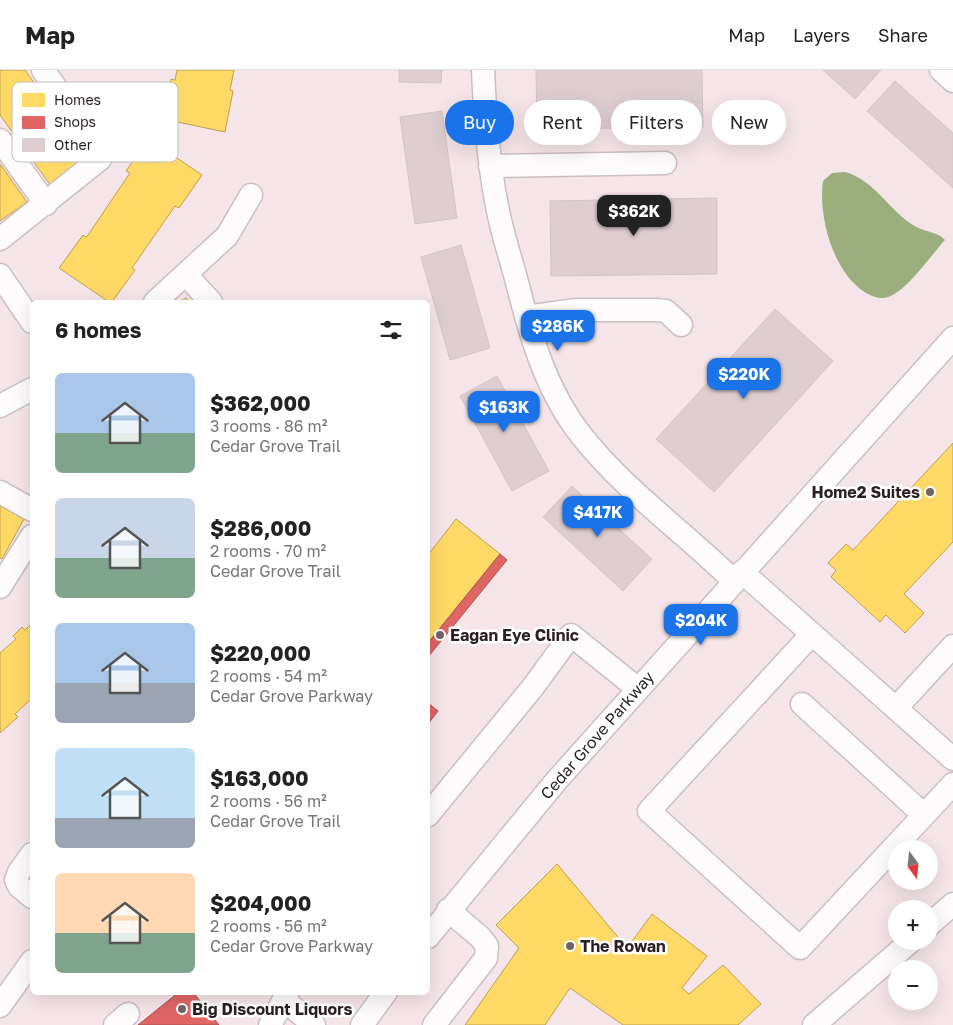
<!DOCTYPE html>
<html lang="en">
<head>
<meta charset="utf-8">
<style>
  body { margin:0; font-family:"Golos Text",sans-serif; background:#f6f6f6; color:#222; height:100vh; display:flex; flex-direction:column; font-size:19px; white-space:nowrap }
  * { box-sizing:border-box; margin:0 }
  p { font-size:16px; color:#767676 }
  .icon { flex:none; width:28px; height:28px; fill:none; stroke:currentColor; stroke-width:2; stroke-linecap:round; stroke-linejoin:round }
  .map { position:relative; flex:1; overflow:hidden }
  .drawer { position:absolute; left:30px; top:230px; width:400px; height:695px; display:flex; flex-direction:column; background:#fff; border-radius:8px; box-shadow:0 5px 20px #0002 }
  .drawer>* { flex:none }
  .top-card { position:absolute; left:445px; top:30px; width:432px; height:45px; display:flex; gap:10px }
  .needle { width:32px; rotate:165deg }
  .buttons { position:absolute; left:888px; top:770px; display:grid; gap:10px }
  .buttons a { display:grid; place-items:center; width:50px; height:50px; border-radius:50%; background:#fff; box-shadow:0 5px 20px #0002; font-size:25px }
  .price { position:absolute; translate:-50% -42px; padding:0 11px; border-radius:10px; background:#1a73e8; color:#fff; font-size:16px; line-height:32px; filter:drop-shadow(0 1px 2px #0008) }
  .price::after { content:''; position:absolute; left:50%; top:30px; width:15px; height:11px; margin-left:-8px; background:inherit; clip-path:polygon(0 0,100% 0,50% 100%) }
  .price.current { background:#222; color:#fff }
  ul { padding:0; list-style:none }
  li { display:flex; align-items:center; gap:15px; height:125px; padding:0 25px }
  li span { display:grid; place-items:center; flex:none; width:140px; height:100px; border-radius:8px; color:#555 }
  li>.icon { margin-inline-start:auto }
  span .icon { width:60px; height:60px; fill:#fffc; stroke-width:1 }
  li b { font-size:21px }
  h2 { display:flex; justify-content:space-between; align-items:center; height:60px; padding:0 25px; font-size:21px }
  .tag { padding:0 18px; border-radius:22px; background:#fff; box-shadow:0 5px 20px #0002; font-size:18px; line-height:45px }
  .tag.current { background:#1a73e8; color:#fff }
  header { display:flex; align-items:center; gap:30px; box-sizing:border-box; height:70px; padding:0 25px; background:#fff; border-bottom:1px solid #e0e0e0 }
  header strong { font-size:24px }
  nav { display:flex; gap:28px; margin-inline-start:auto; font-size:18px }
  .map>svg:first-child { display:block }
  .water { fill:#9bae7d }
  .homes { fill:#ffd966; stroke:#bfa151 }
  .shops { fill:#e06666; stroke:#a95151 }
  .building { fill:#dfced1; stroke:#d2c5c7 }
  .lines { fill:none; stroke-linecap:round; stroke-linejoin:round }
  .minor-casing { stroke:#ccbfc1; stroke-width:25 }
  .minor { stroke:#fefbfc; stroke-width:22 }
  .poi-dot { fill:#716467; stroke:#fff; stroke-width:2 }
  .labels { text-anchor:middle; dominant-baseline:central; stroke-width:5; stroke-linejoin:round; paint-order:stroke }
  .poi-label { font-size:16px; font-weight:bold; fill:#2a1f21; stroke:#fff; text-anchor:start }
  .street-label { font-size:16px; fill:#2a1f21; stroke:#fff }
  .key { fill:#fff; stroke:#bfbcbc; stroke-width:1 }
  .key-label { font-size:14px; fill:#2a1f21 }
</style>
</head>
<body>
<header>
<strong>Map</strong>
<nav><a>Map</a><a>Layers</a><a>Share</a></nav>
</header>
<div class="map">
<svg width="953" height="955" viewBox="0 0 953 955">
  <rect width="100%" height="100%" fill="#f6e5e8"/>
  <!-- water -->
  <path class="water" d="M845,102c28,7 44,38 68,53 10,7 24,6 32,15 -14,15 -38,51 -57,57 -8,3 -17,-1 -25,-6 -30,-21 -45,-74 -40,-110l9,-8z"/>
  <!-- homes -->
  <path class="homes" d="M0,0h25l64,89 -38,27 -51,-71z
    M177,0h57l-4,20 3,1 -8,41 -62,-13 8,-40 4,1z
    M149,69l53,36 -23,33 -4,-2 -43,62 3,2 -23,32h-3l-50,-34 24,-33 3,2 2,-2 42,-62 -4,-2z
    M0,94l27,38 -27,19z
    M186,228l4,4h-10z
    M953,373v99l-49,52 20,19 -19,20 -19,-18 -6,7 -49,-45 5,-7 -8,-7 18,-19 7,6z
    M0,436l24,13 -22,40 -2,-1z
    M456,449l44,35 -72,89v-88z
    M32,553v75l-17,16 3,3 -18,16v-80l16,-14 -3,-3 9,-9 3,3z
    M557,794l70,84 25,-34 55,42 -25,32 7,6 34,-29 38,39 -23,21h-115l-53,-37 -25,37h-80l54,-77 -23,-23z"/>
  <!-- shops -->
  <path class="shops" d="M500,484l7,6 -79,97v-14z
    M428,633l10,8 -10,13z
    M179,922h14l26,33h-81z"/>
  <!-- building -->
  <path class="building" d="M399,0h43l-1,13 -42,-1z
    M536,0h166l1,57 -166,2z
    M823,0h58l-26,29z
    M895,11l58,52v55l-86,-77z
    M442,41l15,107 -42,6 -15,-107z
    M717,128v76l-166,2 -1,-75z
    M461,175l29,103 -40,12 -29,-103z
    M775,239l58,52 -119,131 -58,-53z
    M497,306l52,95 -37,20 -52,-95z
    M572,416l80,73 -29,32 -80,-74z"/>
  <g class="lines">
    <!-- minor casing -->
    <g class="minor-casing">
      <path id="minor" d="M483,0c2,46 5,91 14,136 5,27 14,53 21,80 13,52 29,106 63,149 43,55 103,97 153,146
        M941,0l12,11
        M0,70l46,64
        M490,96l175,-3
        M0,169l100,-80v-10l-57,-79
        M0,205l32,47
        M186,205l25,27
        M155,232l72,-66 24,-41
        M526,247l50,-7h80l10,1 15,14
        M0,336l32,-17
        M0,422l32,18
        M742,502l70,62
        M0,517l32,-51
        M802,634l122,111
        M896,638l57,-62
        M953,689l-141,-125 -163,177 151,137 153,-164
        M428,745l105,-128 38,-52 67,54
        M32,784l-13,18 -3,8 3,6 13,11
        M929,855l24,-21
        M428,867l129,-157 396,-442
        M284,930l30,25
        M0,936l32,-45
        M115,955l13,-11
        M270,955l18,-33
        M362,955l24,-33
        M434,955l52,-67 1,-12 -7,-9 -32,-27
        M814,955l97,-84"/>
    </g>
    <!-- minor -->
    <use href="#minor" class="minor"/>
  </g>
  <!-- markers -->
  <g class="poi-dot">
    <circle cx="930" cy="422" r="5"/>
    <circle cx="440" cy="565" r="5"/>
    <circle cx="570" cy="876" r="5"/>
    <circle cx="182" cy="939" r="5"/>
  </g>
  <g class="labels">
    <!-- poi labels -->
    <g class="poi-label">
      <text x="920" y="422" text-anchor="end">Home2 Suites</text>
      <text x="450" y="565">Eagan Eye Clinic</text>
      <text x="580" y="876">The Rowan</text>
      <text x="192" y="939">Big Discount Liquors</text>
    </g>
    <!-- street labels -->
    <g class="street-label">
      <text transform="translate(597 665) rotate(-49)">Cedar Grove Parkway</text>
    </g>
  </g>
  <!-- legend -->
  <rect x="12" y="12" width="166" height="80" rx="8" class="key"/>
  <rect x="22" y="23" width="23" height="14" fill="#ffd966"/>
  <rect x="22" y="46" width="23" height="13" fill="#e06666"/>
  <rect x="22" y="68" width="23" height="14" fill="#dfced1"/>
  <g class="key-label">
    <text x="54" y="35">Homes</text>
    <text x="54" y="57">Shops</text>
    <text x="54" y="80">Other</text>
  </g>
</svg>
<div class="buttons">
<a><svg class="needle" viewBox="-14 -14 28 28"><path d="M0-13l5 13h-10z" fill="#e53935"/><path d="M0 13l5-13h-10z" fill="#767676"/></svg></a>
<a>+</a>
<a>−</a>
</div>
<b class="price current" style="left:634px;top:167px">$362K</b>
<b class="price" style="left:558px;top:282px">$286K</b>
<b class="price" style="left:744px;top:330px">$220K</b>
<b class="price" style="left:504px;top:363px">$163K</b>
<b class="price" style="left:598px;top:468px">$417K</b>
<b class="price" style="left:701px;top:576px">$204K</b>
<div class="top-card">
<a class="tag current">Buy</a>
<a class="tag">Rent</a>
<a class="tag">Filters</a>
<a class="tag">New</a>
</div>
<section class="drawer">
<h2>6 homes<svg class="icon" aria-label="filters" viewBox="0 0 24 24"><path d="M4 7h16M4 17h16"/><circle cx="9" cy="7" r="2"/><circle cx="15" cy="17" r="2"/></svg></h2>
<ul>
<li><span style="background:linear-gradient(#a9c7e8 60%,#7fa58c 0)"><svg class="icon" aria-label="home" viewBox="0 0 24 24"><path d="M3 11l9-7 9 7M6 9v11h12V9"/></svg></span><div><b>$362,000</b><p>3 rooms · 86 m²</p><p>Cedar Grove Trail</p></div></li>
<li><span style="background:linear-gradient(#c9d6e8 60%,#7fa58c 0)"><svg class="icon" aria-label="home" viewBox="0 0 24 24"><path d="M3 11l9-7 9 7M6 9v11h12V9"/></svg></span><div><b>$286,000</b><p>2 rooms · 70 m²</p><p>Cedar Grove Trail</p></div></li>
<li><span style="background:linear-gradient(#a9c7e8 60%,#9aa5b1 0)"><svg class="icon" aria-label="home" viewBox="0 0 24 24"><path d="M3 11l9-7 9 7M6 9v11h12V9"/></svg></span><div><b>$220,000</b><p>2 rooms · 54 m²</p><p>Cedar Grove Parkway</p></div></li>
<li><span style="background:linear-gradient(#bfe0f5 70%,#9aa5b1 0)"><svg class="icon" aria-label="home" viewBox="0 0 24 24"><path d="M3 11l9-7 9 7M6 9v11h12V9"/></svg></span><div><b>$163,000</b><p>2 rooms · 56 m²</p><p>Cedar Grove Trail</p></div></li>
<li><span style="background:linear-gradient(#ffd9b3 60%,#7fa58c 0)"><svg class="icon" aria-label="home" viewBox="0 0 24 24"><path d="M3 11l9-7 9 7M6 9v11h12V9"/></svg></span><div><b>$204,000</b><p>2 rooms · 56 m²</p><p>Cedar Grove Parkway</p></div></li>
</ul>
</section>
</div>
</body>
</html>
